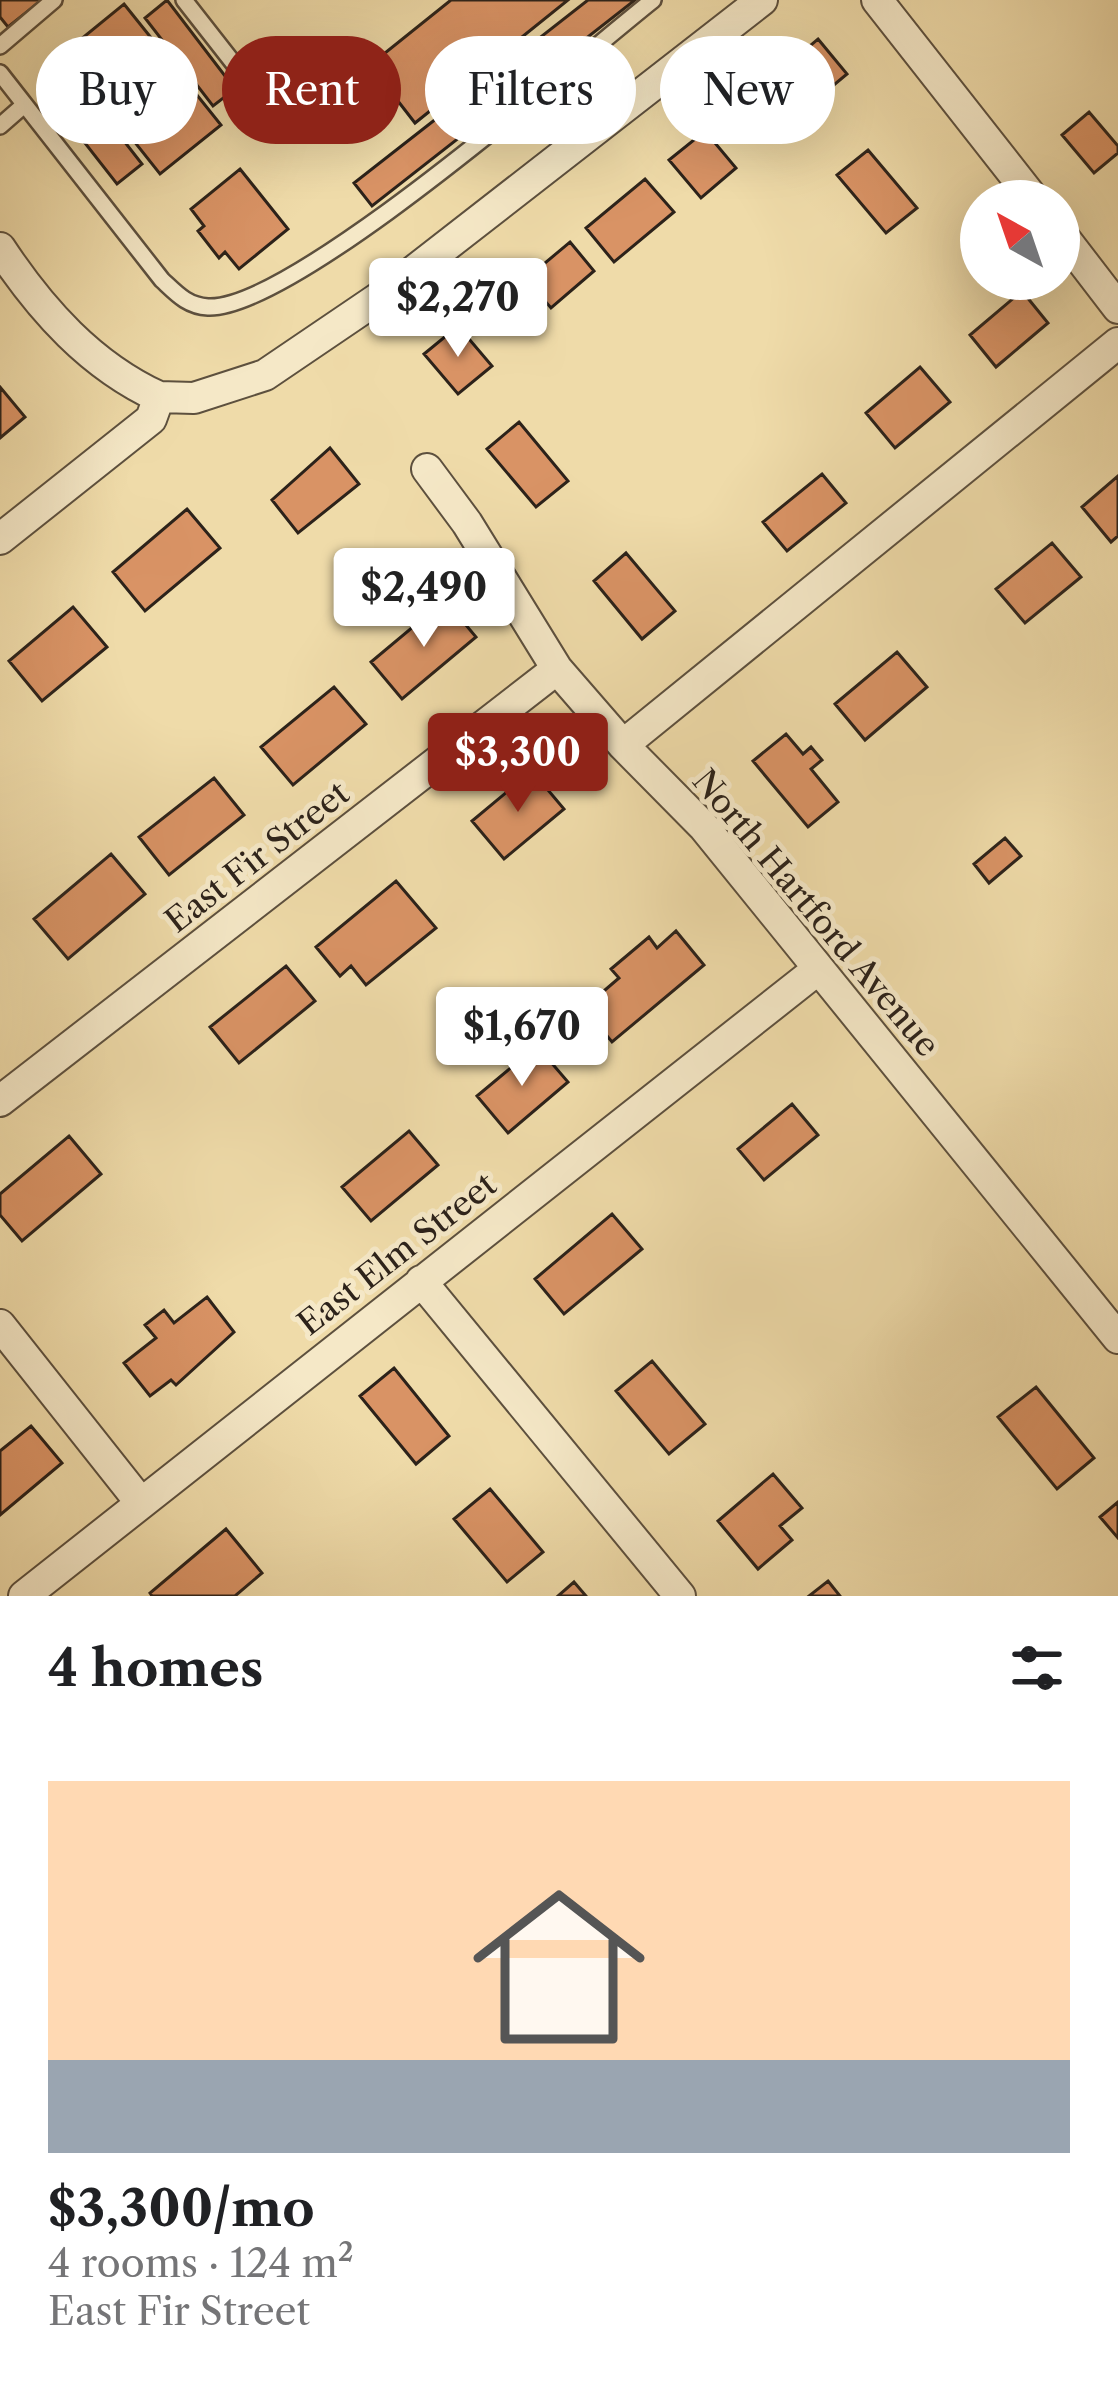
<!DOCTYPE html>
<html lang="en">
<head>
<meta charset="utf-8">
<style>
  body { margin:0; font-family:"Libre Caslon Text",serif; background:#f2f2f2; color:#202124; height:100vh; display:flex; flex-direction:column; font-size:45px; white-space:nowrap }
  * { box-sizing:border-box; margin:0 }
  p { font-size:39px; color:#757577 }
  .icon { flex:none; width:66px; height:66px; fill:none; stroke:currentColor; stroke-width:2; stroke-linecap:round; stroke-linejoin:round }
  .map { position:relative; height:1596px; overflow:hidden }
  .drawer { display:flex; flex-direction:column; background:#fff; flex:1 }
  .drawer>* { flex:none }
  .top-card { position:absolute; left:36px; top:36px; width:1047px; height:108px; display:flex; gap:24px }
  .needle { width:78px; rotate:320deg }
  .controls { position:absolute; left:960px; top:180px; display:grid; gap:24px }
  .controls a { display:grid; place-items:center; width:120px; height:120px; border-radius:50%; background:#fff; box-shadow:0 12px 48px #0002; font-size:60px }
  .price { position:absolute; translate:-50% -102px; padding:0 27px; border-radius:12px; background:#fff; color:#222; font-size:39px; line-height:78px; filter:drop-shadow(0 3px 6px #0008) }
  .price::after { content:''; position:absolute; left:50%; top:72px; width:36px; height:27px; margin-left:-18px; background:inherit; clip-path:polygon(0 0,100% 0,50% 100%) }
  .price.active { background:#8f2418; color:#fff }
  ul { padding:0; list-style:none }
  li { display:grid; align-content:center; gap:24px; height:636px; padding:0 48px }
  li+li { border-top:3px solid #e0e0e0 }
  li span { display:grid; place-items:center; height:372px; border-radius:0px; color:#555 }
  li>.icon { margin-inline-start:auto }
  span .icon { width:216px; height:216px; fill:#fffc; stroke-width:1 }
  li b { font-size:51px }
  h2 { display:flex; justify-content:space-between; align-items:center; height:144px; padding:0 48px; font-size:51px }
  .chip { padding:0 42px; border-radius:54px; background:#fff; box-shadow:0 12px 48px #0002; font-size:42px; line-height:108px }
  .chip.active { background:#8f2418; color:#fff }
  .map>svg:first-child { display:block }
  .building { fill:#d99365; stroke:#2c221a; stroke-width:3 }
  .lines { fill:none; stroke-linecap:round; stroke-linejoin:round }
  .service-casing { stroke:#5d503e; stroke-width:20 }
  .minor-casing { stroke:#5d503e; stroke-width:34 }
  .service { stroke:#f5e8c7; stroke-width:15 }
  .minor { stroke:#f5e8c7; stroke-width:30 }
  .labels { text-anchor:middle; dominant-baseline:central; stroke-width:10; stroke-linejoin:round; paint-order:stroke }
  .street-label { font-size:33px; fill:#2c221a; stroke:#f5e8c7 }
</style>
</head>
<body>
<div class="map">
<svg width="1118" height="1596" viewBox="0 0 1118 1596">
  <rect width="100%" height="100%" fill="#efdba9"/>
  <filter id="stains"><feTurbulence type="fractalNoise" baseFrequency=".00167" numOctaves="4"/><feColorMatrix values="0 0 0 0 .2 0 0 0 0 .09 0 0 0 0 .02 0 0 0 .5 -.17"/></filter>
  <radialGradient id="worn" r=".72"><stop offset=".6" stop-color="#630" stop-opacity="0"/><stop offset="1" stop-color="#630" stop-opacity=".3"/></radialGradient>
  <!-- building -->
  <path class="building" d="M0,0h42l-34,27 -8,-10z
    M167,0l68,89 -22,17 -68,-88z
    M451,0h117l-153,123 -45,-58z
    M588,0h47l-263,206 -18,-23z
    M124,4l97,121 -61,49 -96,-121z
    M818,39l29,35 -55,46 -29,-35z
    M70,72l72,92 -25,20 -72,-92z
    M1089,112l29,34v7l-24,20 -32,-38z
    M705,131l31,37 -35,30 -32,-38z
    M868,150l49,58 -31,25 -49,-58z
    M240,169l48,60 -49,40 -14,-17 -6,6 -21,-27 6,-5 -13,-17z
    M645,179l29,33 -60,50 -28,-34z
    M570,242l24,29 -43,37 -25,-29z
    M1022,291l26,32 -52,44 -26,-32z
    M458,326l34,40 -34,28 -34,-40z
    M920,367l30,35 -55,46 -29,-35z
    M0,387l25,30 -25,21z
    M519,422l49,59 -32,26 -49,-58z
    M330,448l29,36 -61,49 -26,-33z
    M822,474l24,29 -59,48 -24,-29z
    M1118,476v60l-7,6 -29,-35z
    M187,509l33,39 -75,63 -32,-39z
    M1052,543l29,34 -56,46 -29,-34z
    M626,553l49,58 -33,28 -48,-58z
    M445,600l31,37 -74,62 -31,-37z
    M73,607l34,40 -65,54 -33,-40z
    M897,652l30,35 -62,53 -30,-36z
    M334,687l32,37 -73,61 -32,-38z
    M786,734l17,20 8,-7 11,13 -11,9 27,33 -30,25 -55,-66z
    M532,771l32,38 -60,50 -32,-38z
    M214,778l30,37 -75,60 -30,-38z
    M1005,838l16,18 -32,27 -15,-19z
    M111,854l34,40 -77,65 -34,-40z
    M396,881l40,47 -70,57 -15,-19 -11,10 -24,-29z
    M676,931l28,34 -92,77 -28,-34 35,-30 -8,-9 38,-32 8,11z
    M286,966l29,35 -76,62 -29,-36z
    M537,1046l31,36 -60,51 -31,-37z
    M792,1104l26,31 -54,45 -26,-31z
    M409,1131l29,34 -67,56 -29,-34z
    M69,1136l32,38 -79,67 -22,-26v-21z
    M612,1214l30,35 -78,65 -29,-35z
    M207,1297l27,35 -58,53 -5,-5 -21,16 -26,-33 32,-25 -11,-13 19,-15 10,13z
    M652,1361l53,63 -36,30 -53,-63z
    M394,1368l55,68 -33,28 -56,-68z
    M1036,1387l58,71 -37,31 -59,-72z
    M31,1426l31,37 -62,52v-64z
    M773,1474l29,34 -22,18 12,14 -34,29 -40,-48z
    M490,1489l53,63 -36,30 -53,-63z
    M1118,1502v36l-18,-21z
    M226,1529l36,44 -27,23h-83l-2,-3z
    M828,1581l12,15h-31z
    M574,1582l12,14h-28z"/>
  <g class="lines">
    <!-- service casing -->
    <g class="service-casing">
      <path id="service" d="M184,0l72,92
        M0,46l54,-46
        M0,73l162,207c14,13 25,26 46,27 84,4 368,-246 445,-307
        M0,126l24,-21"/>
    </g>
    <!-- minor casing -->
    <g class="minor-casing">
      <path id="minor" d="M877,0l158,201
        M1059,231l59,77
        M0,248c41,62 91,118 159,149
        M427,469l40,54 90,146 66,76 81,82 414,511
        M0,539l151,-120 8,-22 35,1 71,-23 118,-80 379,-295
        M623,745l495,-402
        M0,1101l557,-432
        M421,1281l259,315
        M0,1325l141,178
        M24,1596l793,-626"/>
    </g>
    <!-- service -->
    <use href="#service" class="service"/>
    <!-- minor -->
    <use href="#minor" class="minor"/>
  </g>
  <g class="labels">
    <!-- street labels -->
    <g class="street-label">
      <text transform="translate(257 857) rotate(-38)">East Fir Street</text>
      <text transform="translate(816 913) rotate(50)">North Hartford Avenue</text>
      <text transform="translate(397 1254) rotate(-38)">East Elm Street</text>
    </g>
  </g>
  <rect width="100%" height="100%" filter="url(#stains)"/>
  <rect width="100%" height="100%" fill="url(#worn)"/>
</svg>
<div class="controls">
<a><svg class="needle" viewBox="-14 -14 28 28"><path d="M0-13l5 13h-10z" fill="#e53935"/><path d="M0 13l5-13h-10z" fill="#757577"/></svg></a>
</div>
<b class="price" style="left:458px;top:360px">$2,270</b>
<b class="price" style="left:424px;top:650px">$2,490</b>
<b class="price active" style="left:518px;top:815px">$3,300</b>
<b class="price" style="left:522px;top:1089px">$1,670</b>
<div class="top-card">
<a class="chip">Buy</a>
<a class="chip active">Rent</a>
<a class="chip">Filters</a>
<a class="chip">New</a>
</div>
</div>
<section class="drawer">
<h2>4 homes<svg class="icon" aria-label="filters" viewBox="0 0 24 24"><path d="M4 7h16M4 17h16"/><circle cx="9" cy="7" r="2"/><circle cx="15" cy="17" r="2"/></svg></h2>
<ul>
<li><span style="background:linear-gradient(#ffd9b3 75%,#9aa5b1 0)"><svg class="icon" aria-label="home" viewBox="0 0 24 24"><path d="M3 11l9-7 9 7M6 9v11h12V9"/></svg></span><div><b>$3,300/mo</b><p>4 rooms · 124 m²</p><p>East Fir Street</p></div></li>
</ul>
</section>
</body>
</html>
